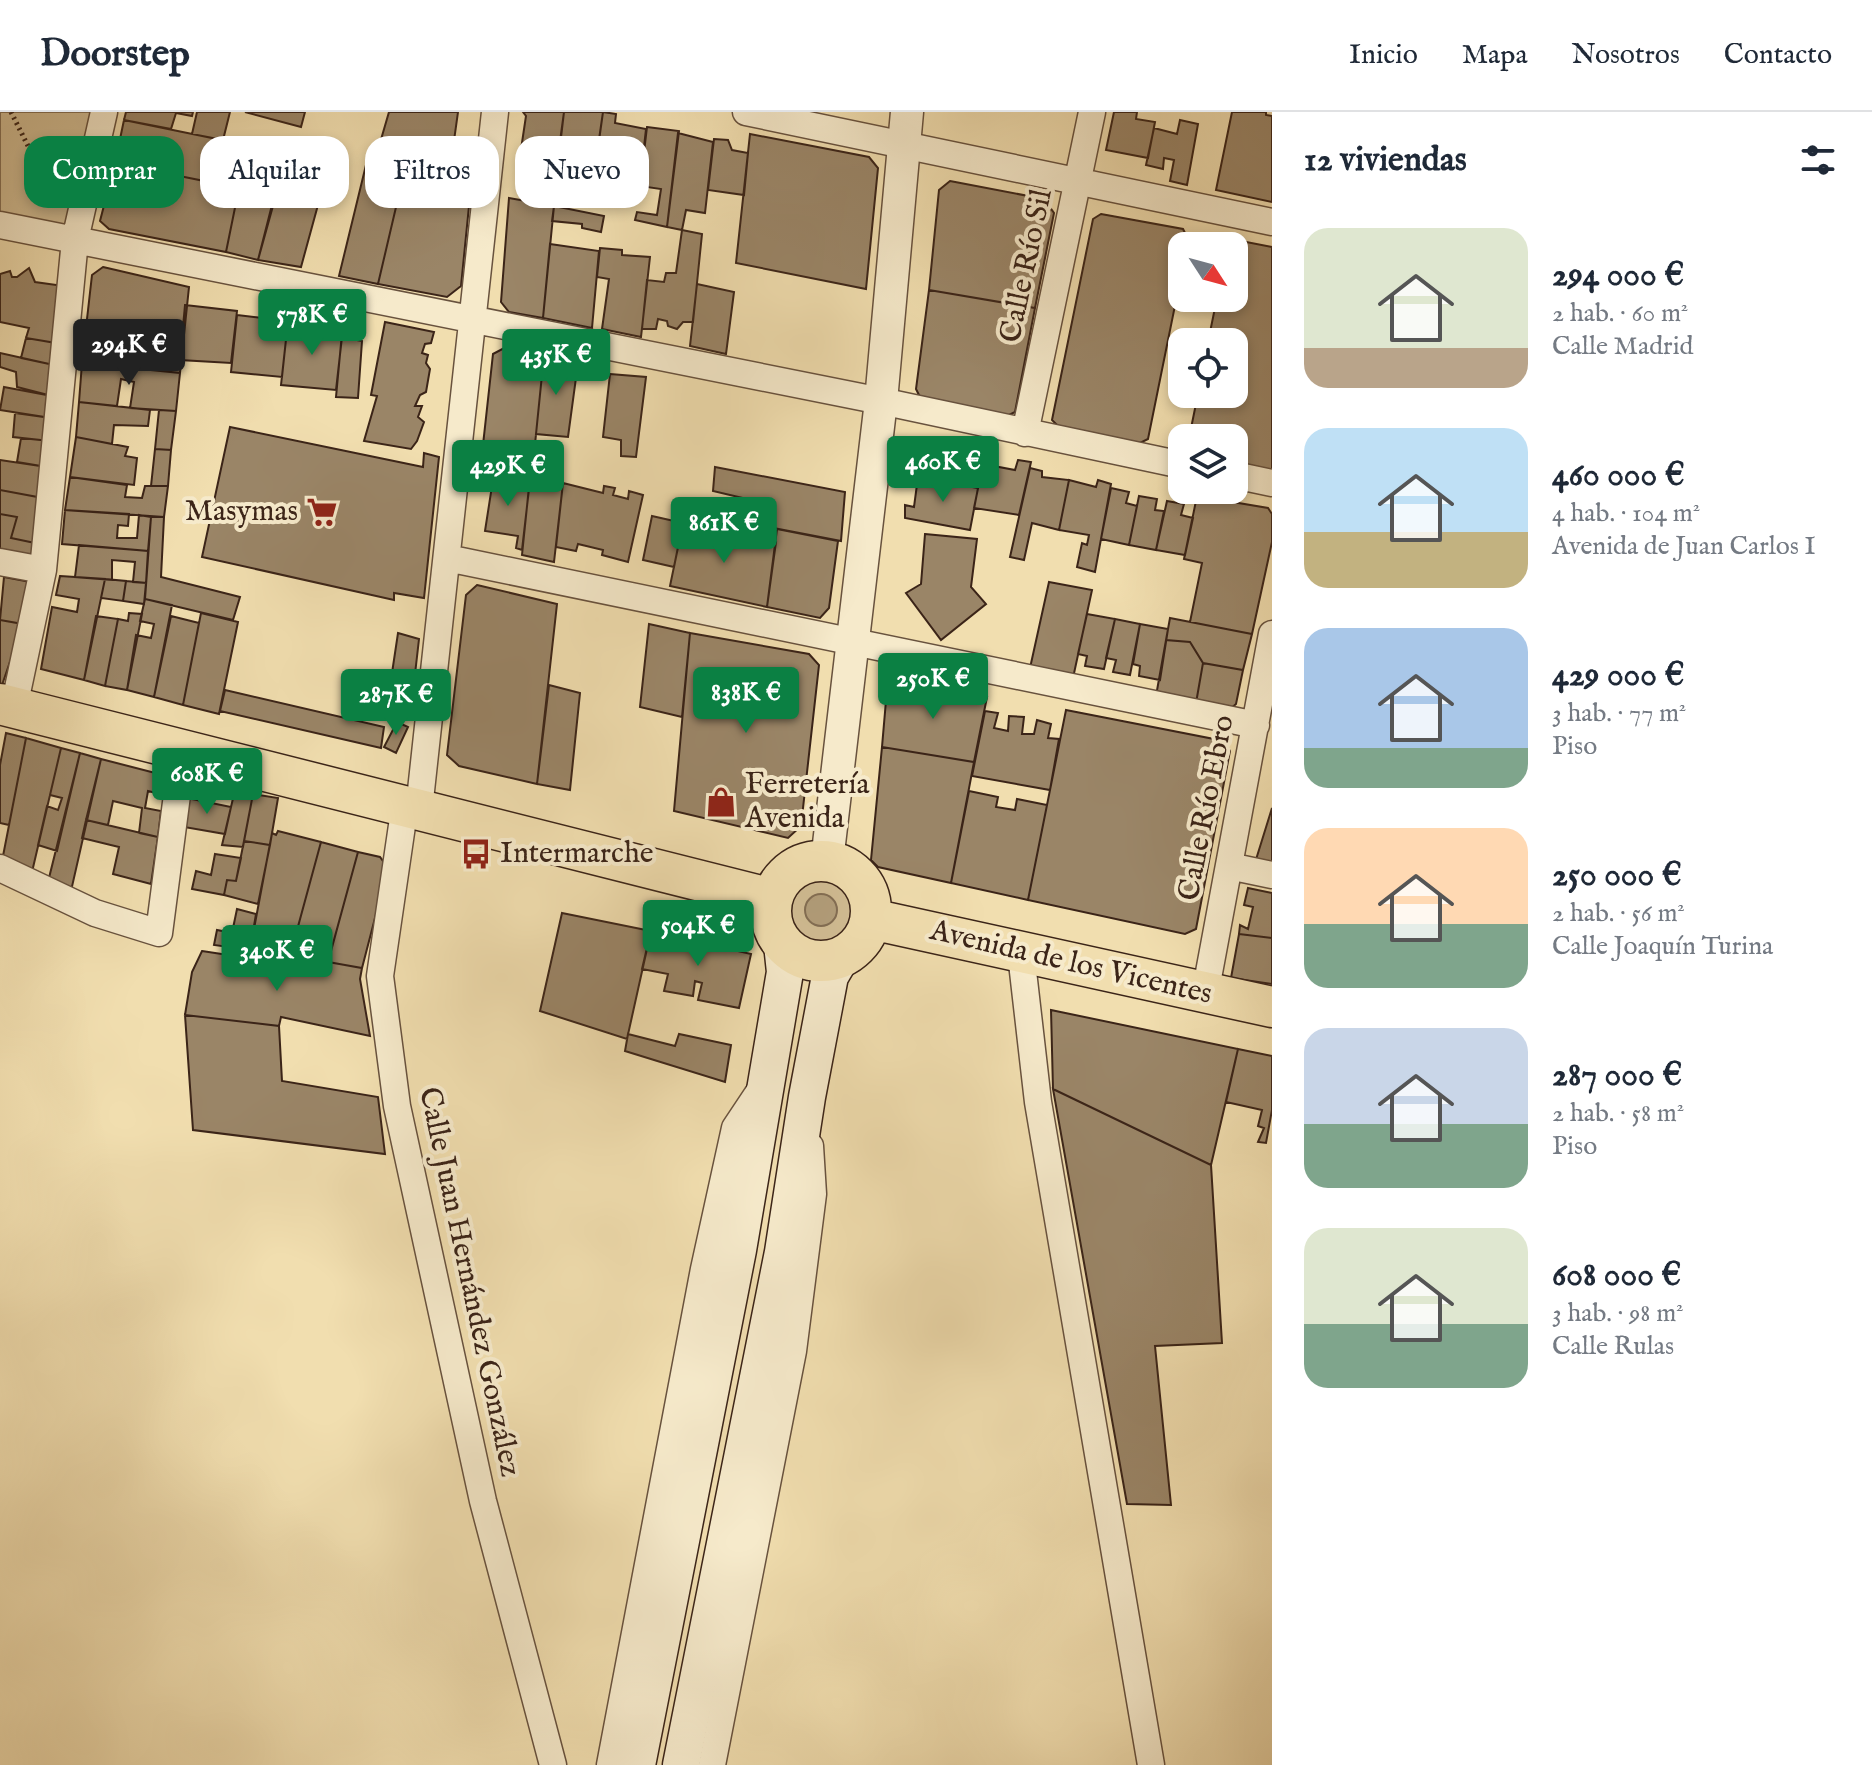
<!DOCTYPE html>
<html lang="es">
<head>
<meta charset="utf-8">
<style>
  body { margin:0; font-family:"IM FELL English",serif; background:#f2f2f3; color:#1f2937; height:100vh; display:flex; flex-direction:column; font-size:30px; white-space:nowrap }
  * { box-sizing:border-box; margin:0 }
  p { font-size:26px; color:#747a83 }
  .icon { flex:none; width:44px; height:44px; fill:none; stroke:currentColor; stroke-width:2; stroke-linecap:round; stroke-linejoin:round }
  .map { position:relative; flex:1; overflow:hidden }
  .sheet { display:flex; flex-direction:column; background:#fff; width:600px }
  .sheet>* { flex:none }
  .guide { position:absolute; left:24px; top:24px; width:760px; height:72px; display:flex; gap:16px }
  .needle { width:52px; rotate:126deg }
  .tools { position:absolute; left:1168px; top:120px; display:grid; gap:16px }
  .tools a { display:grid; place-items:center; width:80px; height:80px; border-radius:16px; background:#fff; box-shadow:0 4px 12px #0003; font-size:40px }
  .price { position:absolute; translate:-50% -68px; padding:0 18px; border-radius:8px; background:#0b8043; color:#fff; font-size:26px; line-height:52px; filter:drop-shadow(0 2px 4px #0008) }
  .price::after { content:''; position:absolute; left:50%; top:48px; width:24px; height:18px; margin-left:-12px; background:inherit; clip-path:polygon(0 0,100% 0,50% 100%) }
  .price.active { background:#222; color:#fff }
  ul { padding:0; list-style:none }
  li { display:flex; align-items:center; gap:24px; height:200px; padding:0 32px }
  li span { display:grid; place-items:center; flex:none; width:224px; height:160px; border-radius:24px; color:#555 }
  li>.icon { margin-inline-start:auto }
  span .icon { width:96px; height:96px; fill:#fffc; stroke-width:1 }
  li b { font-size:34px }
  h2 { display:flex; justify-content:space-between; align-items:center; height:96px; padding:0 32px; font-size:34px }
  .pill { padding:0 28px; border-radius:24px; background:#fff; box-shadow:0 4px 12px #0003; font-size:28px; line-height:72px }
  .pill.active { background:#0b8043; color:#fff }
  header { display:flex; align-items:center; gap:48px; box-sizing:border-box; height:112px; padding:0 40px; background:#fff; border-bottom:2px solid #e0e1e3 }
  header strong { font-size:38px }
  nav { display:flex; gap:44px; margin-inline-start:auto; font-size:28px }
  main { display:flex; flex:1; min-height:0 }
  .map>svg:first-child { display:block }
  .green { fill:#d2be95; stroke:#867156; stroke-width:2 }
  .water { fill:#b39f7c; stroke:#836e54; stroke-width:2 }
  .building { fill:#9a8567; stroke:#3b2418; stroke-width:2 }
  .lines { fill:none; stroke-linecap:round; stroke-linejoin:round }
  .minor-casing { stroke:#68523e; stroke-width:29 }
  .tertiary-casing { stroke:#68523e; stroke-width:35 }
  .secondary-casing { stroke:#3b2418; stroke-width:39 }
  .primary-casing { stroke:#3b2418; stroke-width:43 }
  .path { stroke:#3b2418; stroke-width:5; stroke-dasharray:2 4; stroke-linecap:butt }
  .minor { stroke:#f6eacb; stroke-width:26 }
  .tertiary { stroke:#f6eacb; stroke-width:32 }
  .secondary { stroke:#f6eacb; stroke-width:36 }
  .primary { stroke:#f1deaf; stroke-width:40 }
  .labels { text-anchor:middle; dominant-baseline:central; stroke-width:8; stroke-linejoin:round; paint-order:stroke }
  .street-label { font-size:30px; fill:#3b2418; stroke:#f6eacb }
  .poi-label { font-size:30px; fill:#3b2418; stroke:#f6eacb; text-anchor:start }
</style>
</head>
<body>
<header>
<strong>Doorstep</strong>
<nav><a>Inicio</a><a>Mapa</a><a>Nosotros</a><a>Contacto</a></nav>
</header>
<main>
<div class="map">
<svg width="1272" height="1653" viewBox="0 0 1272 1653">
  <rect width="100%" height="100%" fill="#f1deaf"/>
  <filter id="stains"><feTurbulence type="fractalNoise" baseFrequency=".0025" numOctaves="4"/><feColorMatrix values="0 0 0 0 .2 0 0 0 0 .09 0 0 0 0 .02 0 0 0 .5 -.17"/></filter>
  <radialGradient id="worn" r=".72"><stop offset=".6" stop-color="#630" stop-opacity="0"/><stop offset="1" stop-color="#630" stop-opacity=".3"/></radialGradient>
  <!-- green -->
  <path class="green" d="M0,0h104l-29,128 -75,-15z
    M789 798a32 32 0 1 1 64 0a32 32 0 1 1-64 0Z"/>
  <!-- water -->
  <path class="water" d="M805 798a16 16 0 1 1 32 0a16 16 0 1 1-32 0Z"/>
  <!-- building -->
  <path class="building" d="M126,0h67l-1,4 -16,-3 -5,16 -47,-9z
    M197,0h33l-7,28 -31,-6z
    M245,0h60l-4,15z
    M389,0h69l-6,43h8l-4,28 -83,-16z
    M523,0h41l-6,51 -16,-3 -3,20 -22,-4 9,-60z
    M564,0h39l-7,48 -38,-4z
    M603,0l13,2 -1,9 31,6 -6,54 -8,1 -1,8 -33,-5 3,-31 -4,-1z
    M1114,0h23l-1,7 19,3 -7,36 -42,-8z
    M1232,0h34v3l6,1v86l-56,-12z
    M124,8l127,26 -12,42 -124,-25z
    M1180,8l18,4 -11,61 -17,-4 4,-21 -10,-2 -1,11 -17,-4 8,-37 23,6z
    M647,15l32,4 -12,96 -32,-7 2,-8 20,3 4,-26 -21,-3z
    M678,21l35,9 -8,71 -19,-3 -4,20 -15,-3z
    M750,22l119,23 9,11 -12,121 -130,-26z
    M714,27l14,1 4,10 16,3 -4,42 -36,-5z
    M285,42l45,7 -29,106 -43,-7z
    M115,51l124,25 -13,64 -117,-23 -9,-8z
    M366,53l38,8 -26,111 -39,-8z
    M404,61l67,13 -10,100 -14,11 -69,-13z
    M950,69l94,18 10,14 -19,95 -106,-18 10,-100z
    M239,76l37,7 -18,65 -32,-8z
    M509,86l45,8 -11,112 -34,-6 -8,-10z
    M554,94l50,10 -3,16 -19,-4v-4l-30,-3z
    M1101,102l82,15 5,10 -1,7h-5v25l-34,168 -8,4 -81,-16 -7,-7 41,-201z
    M682,118l20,4 -9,88h-10l-6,7 -9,-3 -1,-5 -9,-2 -2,10h-14l5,-49 17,2 2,-9h10z
    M1236,128l36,7v223l-38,-8v-24h-45l9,-44h36v-52h-26l9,-44h17v-52h-5z
    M550,132l49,7 -7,77 -49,-10z
    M600,136l22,2v5l28,2 -9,80 -39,-8 7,-50 -12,-2z
    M103,155l86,20 -9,86 -98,-10 10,-88z
    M29,156l6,14 29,4 -8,57 -30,-5 3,-10 -29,-6v-48l10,-3 2,6h5z
    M697,172l37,8 -8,62 -36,-8z
    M929,178l106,18 -20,104 -10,5 -84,-18 -5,-10z
    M185,193l52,6 -6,52 -51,-3z
    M237,203l51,6 -6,56 -51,-5z
    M288,209l10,1 -1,5 34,4v-5l12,2 -7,62 -55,-5z
    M385,210l49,10 -3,11 -6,1 -3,9 6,2 -2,8 4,6 -4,23 -6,3 -5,11h7l-4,11 6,5 -7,19 -6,8 -47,-8 13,-45 -6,-1z
    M342,221h10l-1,6 11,2 -4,57 -22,-1z
    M26,226l30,5 -2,22 -33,-7z
    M506,235l38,8 -10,99 -51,-9 10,-91z
    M0,241l54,12 -2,31 -35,-9 -1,-15 -16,-5z
    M544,243l34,8 -10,74 -32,-3z
    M82,251l98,10 -4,38 -46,-3 4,-26 -13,-3 -4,27 -38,-4z
    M610,262l36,3 -10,80 -15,-1v-16l-18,-3z
    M4,275l48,9 -1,22 -51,-8z
    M79,290l71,8 -2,16 -34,-1 -2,19 -36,-7z
    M159,298l17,1 -5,39 -16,-1z
    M15,301l36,5 -1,23 -37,-4z
    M230,315l193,40 1,-14 15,4 -15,141 -30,-5v7l-192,-43z
    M76,325l52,10 -3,9 12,2 -3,27 -64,-8z
    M21,326l29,3 -3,26 -30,-5z
    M922,330l63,12 -7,34 -60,-11 3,-20 -12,-3z
    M483,333l29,5 -2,18 -30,-3z
    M155,337l16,1 -3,36h-17z
    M0,348l47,7 -4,31 -43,-8z
    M1018,348l13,2 -12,53 -45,-7 9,-44 32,6z
    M715,355l130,25 -4,49 -99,-19 5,-23 -34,-8z
    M1030,356l12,3v6l27,3 -10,50 -27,-7 -8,37 -14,-3z
    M494,361l24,2 -2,13 13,1 -7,61 -6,-2 2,-12 -33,-5z
    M70,365l57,8 -2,12 17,1 3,-12h23l-4,31 -99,-7z
    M530,365l33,6 -9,79 -32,-7z
    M918,365l60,11 -8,42 -65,-12v-13l9,2z
    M1069,368l27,7 2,-7 13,4 -16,88 -18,-5 5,-24 5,2 2,-10 -30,-5z
    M563,371l40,10 1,-7 11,2 -2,7 15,4 1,-8 14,4 -15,67 -26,-7 1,-5 -25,-6 -2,7 -20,-4z
    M1111,376l18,4 -3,11 11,3 -8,39 -28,-6z
    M0,378l43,8 -8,45 -24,-5 6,-21 -17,-3z
    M1139,384l18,3 -2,11 9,1 -8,39 -27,-5z
    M1197,384l71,12 4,6v28l-20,92 -62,-12 12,-59 -18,-4z
    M1167,389l17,3 -3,11 12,3 -8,37 -29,-5z
    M65,398l64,4 -1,12 -10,-1 -1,13h20l2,-23 12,2 -3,34 -86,-7z
    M0,402l17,3 -6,21 24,5 -4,16 -31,-4z
    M652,404l31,7 -9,44 -31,-7z
    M151,405h13l-3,60 79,20 -7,23 -88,-21z
    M683,411l93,19 -9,65 -97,-21z
    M777,417l61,12 -9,67 -9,10 -53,-11z
    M925,422l52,5 -6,48 15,17 -45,36 -35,-47 15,-9z
    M79,433l69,6 -2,32 -13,-1 2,-20 -23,-2v20l-37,-3z
    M60,464l45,3 -21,101 -43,-11 11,-62 25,5 2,-13 -23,-4z
    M4,465l32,6 -13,41 -23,-4z
    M105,467l21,2 -3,20 -22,-3z
    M126,469l20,2 -2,21 -21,-3z
    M1049,470l43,8 -19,88 -43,-10z
    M477,473l80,19 -20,180 -78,-18 -12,-11 19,-160z
    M145,487l27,6 -18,92 -27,-7 9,-55 15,3 3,-14 -14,-3z
    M129,501l13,1 -15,76 -22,-4 13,-67 10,2z
    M201,501l37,9 -19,92 -36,-9z
    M1087,502l28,5 -11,50 -19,-3 2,-10 -9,-2z
    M96,504l22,3 -13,67 -21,-6z
    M171,504l28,7 -16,82 -29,-8z
    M1170,506l82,16 -9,36 -40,-7 -13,-21 -24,-2z
    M1115,507l25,5 -10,51 -17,-3 3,-12 -10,-2z
    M0,508l23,4 -21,61h-2z
    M649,512l41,9 -8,84 -42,-10z
    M1140,512l28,5 -8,51 -21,-4 1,-10 -7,-2z
    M398,521l21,6 -9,79 -24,-5z
    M690,521l119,21 10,11 -18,161 -13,12 -114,-27z
    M1166,528l24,2 13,21 -7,40 -40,-7z
    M1203,551l40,7 -7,34 -7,6 -33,-7z
    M899,568l88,17 -13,65 -92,-15 5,-58z
    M549,573l31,8 -10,97 -33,-6z
    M225,578l159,37 -3,21 -161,-37z
    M1066,598l158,31 6,10 -34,178 -11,5 -157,-34z
    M985,599l13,2 -4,15 14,3 1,-15 15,1 -2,17h12l3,-14 14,4 -3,14 11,1 -9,51 -78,-14z
    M397,610l11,5 -12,26 -12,-6z
    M6,621l20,5 -17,87 -9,-2v-58z
    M26,626l35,10 -29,124 -29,-16z
    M882,635l92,15 -23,121 -73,-16 -7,-7z
    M61,636l19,5 -23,98 -19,-6 9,-39 11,4 4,-12 -12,-3z
    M80,641l21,6 -30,132 -23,-9z
    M101,647l66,17 -3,19 -16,-4 -3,17 16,3 -3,26 -19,-4 3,-25 -29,-7 -5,24 -22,-5z
    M235,678l18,4 -10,53 -21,-2z
    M969,679l29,6 -2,10 19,3 2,-11 30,6 -19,95 -77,-17z
    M253,682l25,4 -8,47 -26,-4z
    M187,686l44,9 -6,27 -41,-7z
    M1272,696v62l-18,-4z
    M86,708l72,17 -7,47 -38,-10 6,-27 -37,-9z
    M278,719l43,11 -31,114 -40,-6 22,-117 4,2z
    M244,729l26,4 -12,59 -34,-9 3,-15 9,1z
    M321,730l37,10 -30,110 -38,-6z
    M358,740l22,5 8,11 -26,100 -34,-6z
    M215,742l26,4 -5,23 -9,-1 -3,15 -32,-6 4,-18 15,4z
    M1248,776l24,5v45l-33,-4 1,-9 8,4 5,-22 -9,-2z
    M237,797l19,5 -6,36 -36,-5 3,-15 15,3z
    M562,801l89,18 -24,108 -87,-28z
    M651,819l100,23 -12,54 -41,-8 4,-17 -7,-2 -2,15 -29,-5 4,-17 -26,-5z
    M1239,822l33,4v46l-41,-6z
    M202,839l125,19 1,-8 34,6 -2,11 10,57 -89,-19 -2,9 -94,-11 7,-43z
    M1051,898l187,39 -27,116 -158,-76z
    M185,903l94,11 3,55 96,16 7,57 -192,-24z
    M628,922l47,12 4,-12 52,11 -6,37 -100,-31z
    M1238,937l34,7v54l-6,33 -8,-1 6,-14 -6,-2 4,-16 -36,-8z
    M1053,977l158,76 11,178 -67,3 16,159 -44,-1z"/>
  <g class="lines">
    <!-- minor casing -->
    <g class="minor-casing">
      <path id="minor" d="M746,0l526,110
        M0,113l881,176 301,64
        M1025,321l67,-321
        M1234,363l38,8
        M447,446l809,167
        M0,450l43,8
        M14,595l29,-137 32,-330 29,-128
        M405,693l-25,171 17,130 86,395 70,264
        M419,697l76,-697
        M1229,754l43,9
        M0,756l95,45 64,20 24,-184
        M1021,842l17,148 113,663
        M1205,882l67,-360
        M610,1653l94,-496 31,-141 26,-39
        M712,1653l81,-414 20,-157 -3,-48"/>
    </g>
    <!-- tertiary casing -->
    <g class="tertiary-casing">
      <path id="tertiary" d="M827,749l54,-460 26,-289"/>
    </g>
    <!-- secondary casing -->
    <g class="secondary-casing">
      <path id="secondary" d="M637,1653l101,-515 47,-278 -3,-28
        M681,1653l102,-513 24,-155 23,-121 10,-17"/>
    </g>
    <!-- primary casing -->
    <g class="primary-casing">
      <path id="primary" d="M0,592l772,195
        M771 799a50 50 0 1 1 100 0a50 50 0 1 1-100 0Z
        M871,807l401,88"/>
    </g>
    <!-- path -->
    <path class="path" d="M11,0l44,88"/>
    <!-- minor -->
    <use href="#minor" class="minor"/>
    <!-- tertiary -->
    <use href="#tertiary" class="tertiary"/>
    <!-- secondary -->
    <use href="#secondary" class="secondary"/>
    <!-- primary -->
    <use href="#primary" class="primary"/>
  </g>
  <!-- icons -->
  <defs>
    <g id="supermarket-bare" transform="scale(2.4)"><path d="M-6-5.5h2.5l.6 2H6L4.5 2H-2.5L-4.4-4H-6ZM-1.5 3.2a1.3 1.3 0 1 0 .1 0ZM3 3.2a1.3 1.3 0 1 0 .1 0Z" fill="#8f2418" stroke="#f6eacb" stroke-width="2.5" paint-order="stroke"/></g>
    <g id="shop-bare" transform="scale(2.4)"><path d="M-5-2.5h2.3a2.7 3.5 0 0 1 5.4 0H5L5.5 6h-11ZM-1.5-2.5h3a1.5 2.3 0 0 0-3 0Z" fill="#8f2418" stroke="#f6eacb" stroke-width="2.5" paint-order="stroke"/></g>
    <g id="bus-bare" transform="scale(2.4)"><path d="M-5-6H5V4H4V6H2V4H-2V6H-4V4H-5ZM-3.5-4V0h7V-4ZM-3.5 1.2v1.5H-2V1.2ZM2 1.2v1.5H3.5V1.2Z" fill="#8f2418" stroke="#f6eacb" stroke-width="2.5" paint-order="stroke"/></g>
  </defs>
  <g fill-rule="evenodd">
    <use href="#supermarket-bare" x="322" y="400"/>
    <use href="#shop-bare" x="721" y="690"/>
    <use href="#bus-bare" x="476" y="742"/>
  </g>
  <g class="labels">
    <!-- street labels -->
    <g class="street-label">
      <text transform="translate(1027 154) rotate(-78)">Calle Río Sil</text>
      <text transform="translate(1207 696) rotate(-79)">Calle Río Ebro</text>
      <text transform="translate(1071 851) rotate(13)">Avenida de los Vicentes</text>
      <text transform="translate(469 1170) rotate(78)">Calle Juan Hernández González</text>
    </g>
    <!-- poi labels -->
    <g class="poi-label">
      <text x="298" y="400" text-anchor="end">Masymas</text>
      <text x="745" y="673">Ferretería<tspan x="745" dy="34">Avenida</tspan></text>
      <text x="500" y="742">Intermarche</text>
    </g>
  </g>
  <rect width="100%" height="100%" filter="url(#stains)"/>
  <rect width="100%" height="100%" fill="url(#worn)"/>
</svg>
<div class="tools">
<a><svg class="needle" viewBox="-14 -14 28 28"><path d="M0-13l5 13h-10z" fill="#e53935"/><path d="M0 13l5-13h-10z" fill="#747a83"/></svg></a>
<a><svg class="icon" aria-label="locate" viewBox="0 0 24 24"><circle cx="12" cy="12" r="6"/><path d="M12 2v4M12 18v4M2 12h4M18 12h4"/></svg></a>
<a><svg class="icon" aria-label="layers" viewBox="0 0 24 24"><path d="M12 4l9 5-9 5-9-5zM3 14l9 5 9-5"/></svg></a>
</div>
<b class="price" style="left:312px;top:245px">578K €</b>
<b class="price active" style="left:129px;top:275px">294K €</b>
<b class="price" style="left:556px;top:285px">435K €</b>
<b class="price" style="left:943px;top:392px">460K €</b>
<b class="price" style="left:508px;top:396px">429K €</b>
<b class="price" style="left:724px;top:453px">861K €</b>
<b class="price" style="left:933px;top:609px">250K €</b>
<b class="price" style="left:746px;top:623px">838K €</b>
<b class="price" style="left:396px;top:625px">287K €</b>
<b class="price" style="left:207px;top:704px">608K €</b>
<b class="price" style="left:698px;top:856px">504K €</b>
<b class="price" style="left:277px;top:881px">340K €</b>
<div class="guide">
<a class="pill active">Comprar</a>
<a class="pill">Alquilar</a>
<a class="pill">Filtros</a>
<a class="pill">Nuevo</a>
</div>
</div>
<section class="sheet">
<h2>12 viviendas<svg class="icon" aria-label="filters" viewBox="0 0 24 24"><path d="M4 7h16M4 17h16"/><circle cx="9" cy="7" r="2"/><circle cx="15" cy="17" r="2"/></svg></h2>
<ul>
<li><span style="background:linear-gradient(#dfe7d0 75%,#b9a48a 0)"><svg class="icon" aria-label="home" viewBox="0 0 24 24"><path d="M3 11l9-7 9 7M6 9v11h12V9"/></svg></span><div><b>294 000 €</b><p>2 hab. · 60 m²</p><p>Calle Madrid</p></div></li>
<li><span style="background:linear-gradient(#bfe0f5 65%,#c2b280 0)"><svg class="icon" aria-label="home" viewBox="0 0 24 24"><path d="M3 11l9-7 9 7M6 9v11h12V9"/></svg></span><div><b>460 000 €</b><p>4 hab. · 104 m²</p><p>Avenida de Juan Carlos I</p></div></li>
<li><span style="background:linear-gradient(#a9c7e8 75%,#7fa58c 0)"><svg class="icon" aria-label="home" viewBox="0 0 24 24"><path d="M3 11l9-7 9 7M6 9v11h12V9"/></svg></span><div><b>429 000 €</b><p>3 hab. · 77 m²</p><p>Piso</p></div></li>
<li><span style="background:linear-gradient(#ffd9b3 60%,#7fa58c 0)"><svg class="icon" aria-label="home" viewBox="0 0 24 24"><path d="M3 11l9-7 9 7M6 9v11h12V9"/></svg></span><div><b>250 000 €</b><p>2 hab. · 56 m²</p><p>Calle Joaquín Turina</p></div></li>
<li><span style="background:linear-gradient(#c9d6e8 60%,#7fa58c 0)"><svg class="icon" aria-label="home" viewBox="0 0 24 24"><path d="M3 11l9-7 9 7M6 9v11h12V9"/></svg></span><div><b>287 000 €</b><p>2 hab. · 58 m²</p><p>Piso</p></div></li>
<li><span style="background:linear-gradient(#dfe7d0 60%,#7fa58c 0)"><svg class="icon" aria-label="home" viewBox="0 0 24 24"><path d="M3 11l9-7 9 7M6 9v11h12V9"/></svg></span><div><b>608 000 €</b><p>3 hab. · 98 m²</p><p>Calle Rulas</p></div></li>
</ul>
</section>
</main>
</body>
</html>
